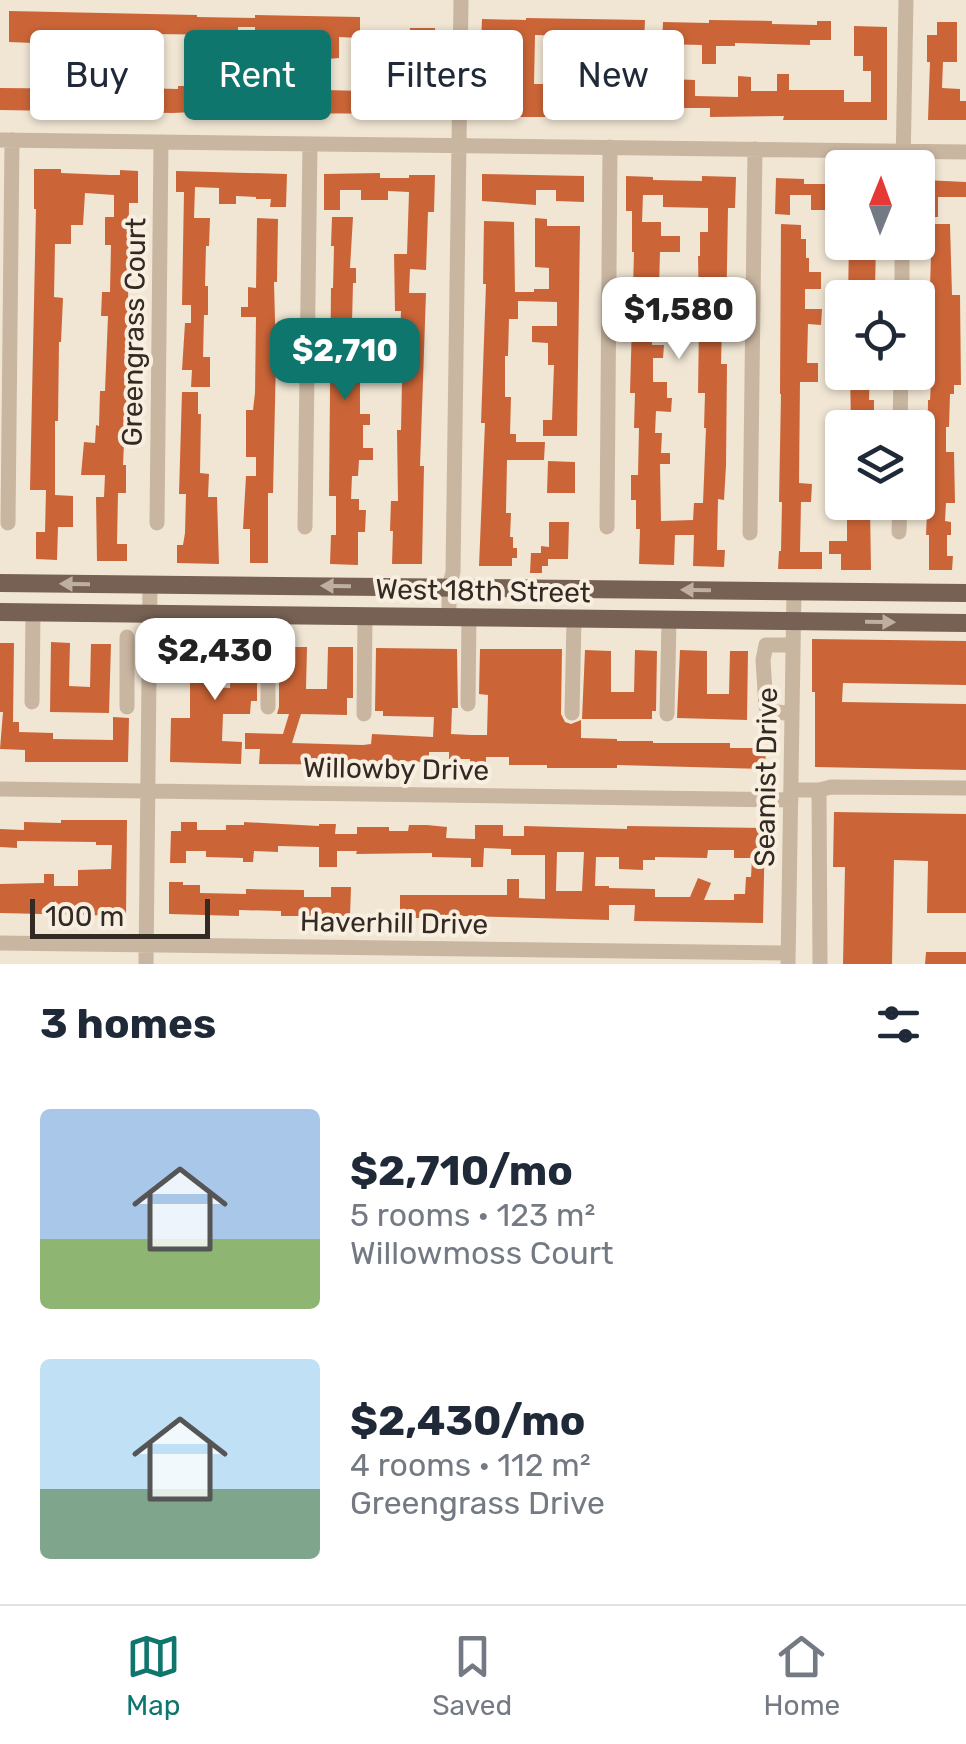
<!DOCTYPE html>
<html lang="en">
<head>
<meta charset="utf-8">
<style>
  body { margin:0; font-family:Rubik,sans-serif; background:#f6f6f7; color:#1f2937; height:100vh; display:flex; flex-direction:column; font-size:38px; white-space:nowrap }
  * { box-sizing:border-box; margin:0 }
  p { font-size:32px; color:#747a83 }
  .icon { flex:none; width:55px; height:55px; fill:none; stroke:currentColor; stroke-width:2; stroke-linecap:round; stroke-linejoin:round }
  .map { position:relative; height:964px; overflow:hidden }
  .side { display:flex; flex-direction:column; background:#fff; flex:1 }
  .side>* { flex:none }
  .guide { position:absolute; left:30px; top:30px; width:908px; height:90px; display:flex; gap:20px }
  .needle { width:65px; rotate:1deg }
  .fabs { position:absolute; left:825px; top:150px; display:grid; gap:20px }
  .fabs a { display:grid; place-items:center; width:110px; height:110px; border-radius:10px; background:#fff; box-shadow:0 2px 8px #0004; font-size:50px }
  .scale { position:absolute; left:30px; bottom:25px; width:180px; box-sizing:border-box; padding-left:10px; border:5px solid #332a24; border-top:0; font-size:28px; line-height:35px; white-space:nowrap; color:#332a24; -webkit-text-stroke:8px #f9efe0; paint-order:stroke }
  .price { position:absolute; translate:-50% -85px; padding:0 22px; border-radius:20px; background:#fff; color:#222; font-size:32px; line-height:65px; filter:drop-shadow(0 2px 5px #0008) }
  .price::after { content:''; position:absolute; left:50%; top:60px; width:30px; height:22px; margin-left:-15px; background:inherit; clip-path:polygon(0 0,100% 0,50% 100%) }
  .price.active { background:#0f766e; color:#fff }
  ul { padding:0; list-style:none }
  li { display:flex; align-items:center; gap:30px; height:250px; padding:0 40px }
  li span { display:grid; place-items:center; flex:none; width:280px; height:200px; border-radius:10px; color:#555 }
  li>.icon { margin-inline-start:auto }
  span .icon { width:120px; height:120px; fill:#fffc; stroke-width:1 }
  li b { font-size:42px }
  h2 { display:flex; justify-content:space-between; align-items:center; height:120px; padding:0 40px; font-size:42px }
  .tag { padding:0 35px; border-radius:10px; background:#fff; box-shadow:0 2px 8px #0004; font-size:35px; line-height:90px }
  .tag.active { background:#0f766e; color:#fff }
  .tab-bar { display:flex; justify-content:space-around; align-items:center; height:140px; border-top:2px solid #e0e1e3; background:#fff; font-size:28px; color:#747a83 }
  .tab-bar a { display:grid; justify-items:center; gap:5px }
  .tab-bar .active { color:#0f766e }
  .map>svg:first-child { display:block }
  .building { fill:#cb6538; fill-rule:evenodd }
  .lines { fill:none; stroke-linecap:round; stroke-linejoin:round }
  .minor { stroke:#c9b6a1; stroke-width:15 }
  .major { stroke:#766154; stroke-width:18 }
  .oneway { fill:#beafa1 }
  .labels { text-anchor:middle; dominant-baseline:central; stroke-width:8; stroke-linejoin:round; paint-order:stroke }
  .street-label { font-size:28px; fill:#332a24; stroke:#f9efe0 }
</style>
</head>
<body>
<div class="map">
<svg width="966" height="964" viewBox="0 0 966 964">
  <rect width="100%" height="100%" fill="#f1e6d4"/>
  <!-- building -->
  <path class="building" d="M9,11l188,4v2l58,1v-3l105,2v21l-21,-1v21l-12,1v-8l-16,-1 1,-13h-57v-10h-17v8l-88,-1v7l-27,-1 1,-4 -90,-3v10l-25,-1z
    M526,18l119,2 -1,22h-15l-1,25 -21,-1v-18l-30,1v8l-12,1v-22l-30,-1 -1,49h15v11l77,-1 1,-21 12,1 -1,17h30l1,-12 26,1v16l43,1v-21l13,1v14h26v-17h12v16h55v12h27v-31h-8v-15h-9v-30l33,1v93h-104l1,-4 -74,1v-9h-33v9h-199l4,-98 44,1zM495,38l21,1 -1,49h-22z
    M709,20l63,1v3l45,1v-4h14v19h-21v5l-75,-2v3h-19v18h-14v-19l-40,-1 1,-22 46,1z
    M937,22h20v40h-14l-1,26 18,1v12h6v19h-38l2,-58h-3v-27h10z
    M410,28h25l1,86 -182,-1 1,-29h30v5l79,2v-7h13v9h19v5h24l1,-59h-12z
    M187,78h21v10l29,1 -1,21 -63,3 -173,-3v-22l105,1 1,-5h32l-1,4 41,1v-3h9z
    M34,169h27v4l49,2h10v-5l18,1v32h-9l-2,218h-2l-2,44h3v28h-8l-1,51h10v17h-30l-1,-64h8l1,-22h-24l3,-33 11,1 1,-18 3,1 1,-35h5l3,-75h-7l1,-24h8l1,-47h-6v-28h9v-22l-29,-2 -2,32h-12v19h-16l-1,53 9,1 -2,44h-2l-1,79h-3v74l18,1v31h-15l-1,33 -21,-1v-27h9l1,-42h-16l6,-281h-2z
    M176,171l111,3 -1,33h-16l1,-8h-15v-2l-20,-1v8h-17v-16l-24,-1 -1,31h16l-1,28h-3l-1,40h3v29h-4l-1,42h7v30h-19l1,-17h-10l3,-47h6v-18h-9l2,-113h-8z
    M380,173v5h29v-3h26l-1,37h-6l-2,58 -16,-1 -1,24h17l-6,173h4l-2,98h-30l1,-33h-3l1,-30h7l-1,-71h4l1,-49h-4l3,-70h-6l-1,-57h13l2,-62 -21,-1v9h-27v-10h-21v20h-16v-36z
    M482,174l102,2v26l-28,-1v-11h-20v15l-54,-4z
    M626,176l27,1v3l49,1v-5l34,1 -1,31h-7l-2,116h-4l-1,40h6l-1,102 -2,34 -6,-1 -1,51h8l-1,17 -31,-1 1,-31h-19l-1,30 -35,-1 1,-35h-4v-29h-5v-25h7l1,-47h-5l1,-35h-5l4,-141h-2v-41h-6zM643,195h20v12l45,1v24h-8v24h-2l1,55h-5l-1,12h6l-1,70h7l-1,35h2l-3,75h-9l-1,17 -32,1 -1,-57h10v-11h-9l1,-20h-7l1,-22 15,1 1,-14h-5v-16h-14v-24h10l1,-13h-12v-23h3v-34h4l1,-36h20v-16h-19v-14h-19z
    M776,178l28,1v5h22l1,-5h15v24h-8v7h-23v-15h-21v20l-15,-1z
    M924,180l42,2v15h-28v20h-15z
    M332,217h21l-3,51h6v15h-3l-1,40h4v26h-6v30l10,1v34h10v11h-7v23h10v12h-14l-1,16h-6l-1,23h8v11h7l-1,22h-7v33l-28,-1 1,-29h5v-39h-7l2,-208h2l1,-42h-3z
    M257,218l21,1 -1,63h-3l2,76 -3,135h-5v70h-18v-34h-7l3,-53h10v-19h-10v-47h7l2,-17 1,-76h-15v-10h7v-20l8,1z
    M535,218l12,1v7h33l-3,210h-34v-16h9l2,-55h-6v-22l-16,-1v-16h25v-24l-39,-1v18h-9l-1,37h-3v41h6l-1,37h6v8h29l-1,18h-37l-1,53h5l-1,24h3v11h4v10h-5v8h-33l6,-143h-4l5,-139h-3l1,-63 30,1 1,70h19v-3h15v-21l-14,-1z
    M781,224l20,1v14h5v19h3v14h12v17h-16v20h17l-1,16 -13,-1 -1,39h11v19h-18l-1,101 13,1 -1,18h-10l-1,50h22v17h-44l1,-18h2l1,-49h-3l2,-108h-1z
    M932,224h18l2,71h8l1,90h-7v9h-4l-1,33h-3v25h8l1,51h-9l-1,18 6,1v13h-4v21h6l-1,14h-23v-35h-3l3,-68h-2l1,-67h2l2,-35 -2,-78z
    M849,242h27l-1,48h-2v8h-25z
    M850,372h20l-1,28h5v25h-23z
    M182,392h16v22h3l-1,59 9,1 -1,23h9l2,67 -42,-1v-18h6l2,-12 1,-39h-7z
    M548,461l27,1v31h-28z
    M847,506h23l1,64h-30v-16h-12v-13h18z
    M549,522h20l-1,37h-20v7h-6v7h-12l1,-20h10v-7l8,1z
    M812,639l154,2v44l-123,-2 -1,19 124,2v66l-151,-3v-75h-3z
    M51,642l19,1 -1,43 21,1 1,-43h20l-2,69 -59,-1z
    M0,643h14l-1,79h6v10l34,1v6l60,1v-23l16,1 -1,44h-103v-12l-25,-1 3,-37h-3z
    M190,645l62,1 -1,2h6v53h-6l-1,13h-27l-1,27 20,1 -1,22 -71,-2 1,-44h19zM210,660h21l-1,28 -20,-1z
    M279,647h28l-1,42h21l1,-42h25v51h-6v17l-46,-1 -9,29 71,2 8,-1 1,-10 61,3 1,-20 -51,-1v-5h-8l1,-63 81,1 1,59h-6l-1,26 20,1h16l1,-40 -9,-1 1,-45h82l-1,65 4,8 6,2 10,-4v18l36,1v2h36v2h77v5h36l-1,21 -148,-4v3h-70v-3h-38v-8h-23v9h-16v-7h-21v-7h-20v10l-39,-1v4l-131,-1 1,-15h-15v-16l38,1 6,-20h-12l2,-7z
    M585,650l26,1v41h23l1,-42 22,1 -1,60h-4v8h-70z
    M680,650l27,1v43h22l1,-43h18l-1,69 -70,-2z
    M834,812l132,2v99h-39l1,-52 -34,-1 -2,104h-49l2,-97h-12z
    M61,820h66l-1,96 -126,-3v-29l44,-1v-9h10v12h24v-16l33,-1 1,-24h-16v-3l-79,-1v7l-17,-1v-18l24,1v-8l37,1z
    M181,822h16v8h29v-5h18v-3l75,4v-2h17l-1,10h22v-7h32v4h19l1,-6h18l20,2 -1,11 29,1v-14h28v11h21v-10l103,3v-3l138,2 -2,95 -129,-2 1,-16h-26v15l-182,-5v3h-27v-23h107v-16h12v19l26,1v-44h-34v-6l-27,-1 -1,19h-12v-9l-39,-1v-4l-76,1 1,-3h-20v16h-18v-20l-41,-1v6l-24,-1 -1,11h-10v-4l-37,-1v-6h-20v12h-16l1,-32h10zM708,850h26v8h18l-1,19h-5l-1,17h-11v6h-30l7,-17 -13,-5 -8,19h-35v-8l-46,-1v-2h-14l1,-29h23v12l24,1v-10h12v-3l52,1zM557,852h27l-2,39h-26z
    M169,882h14v3h17v8l46,1v-5l58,1v7h27v-10h20l-1,29h-69v-5l-42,-1v6l-70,-2z
    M926,952h40v12h-41z"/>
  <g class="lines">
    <!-- minor -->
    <path class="minor" d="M0,140l966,12
      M903,168l3,-168
      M902,298v-56
      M900,428l1,-56
      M8,523l4,-383
      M157,523l4,-381
      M305,527l5,-383
      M607,527l3,-380
      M899,532l1,-30
      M750,533l5,-384
      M449,618v-30l4,-16 8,-572
      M32,702l1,-90
      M468,704l1,-86
      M127,707v-70
      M268,707v-92
      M572,713l2,-94
      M364,714l1,-97
      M667,714l2,-93
      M792,714l-22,-3 -4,-4 -3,-47 3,-15h27
      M0,789l791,11
      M791,790h28l12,-3 135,1
      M819,790l1,174
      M0,943l788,10
      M146,964l4,-380
      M788,964l6,-373"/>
    <!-- major -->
    <path class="major" d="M0,583l966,10
      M0,612l966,11"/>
  </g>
  <!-- one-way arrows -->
  <defs><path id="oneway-solid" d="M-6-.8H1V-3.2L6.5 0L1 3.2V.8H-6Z" transform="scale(2.5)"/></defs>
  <g class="oneway">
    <use href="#oneway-solid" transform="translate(75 584) rotate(-179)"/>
    <use href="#oneway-solid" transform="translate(336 586) rotate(-179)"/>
    <use href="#oneway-solid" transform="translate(696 590) rotate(-179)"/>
    <use href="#oneway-solid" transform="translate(880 622) rotate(1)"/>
  </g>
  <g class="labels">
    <!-- street labels -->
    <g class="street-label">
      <text transform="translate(134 332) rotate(-89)">Greengrass Court</text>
      <text transform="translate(483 591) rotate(1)">West 18th Street</text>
      <text transform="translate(396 769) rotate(1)">Willowby Drive</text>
      <text transform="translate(766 777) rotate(-89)">Seamist Drive</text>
      <text transform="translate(394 923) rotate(1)">Haverhill Drive</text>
    </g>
  </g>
</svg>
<div class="fabs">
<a><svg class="needle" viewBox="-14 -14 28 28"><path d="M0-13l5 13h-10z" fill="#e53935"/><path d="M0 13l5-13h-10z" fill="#747a83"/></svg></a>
<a><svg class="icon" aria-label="locate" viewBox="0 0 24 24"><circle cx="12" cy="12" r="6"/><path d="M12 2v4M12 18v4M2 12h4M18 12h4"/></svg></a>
<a><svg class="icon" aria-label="layers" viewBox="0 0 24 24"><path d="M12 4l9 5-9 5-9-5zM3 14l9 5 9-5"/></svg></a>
</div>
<div class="scale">100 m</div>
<b class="price" style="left:679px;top:362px">$1,580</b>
<b class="price active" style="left:345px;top:403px">$2,710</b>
<b class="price" style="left:215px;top:703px">$2,430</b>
<div class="guide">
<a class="tag">Buy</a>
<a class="tag active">Rent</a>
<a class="tag">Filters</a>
<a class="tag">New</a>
</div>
</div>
<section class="side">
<h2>3 homes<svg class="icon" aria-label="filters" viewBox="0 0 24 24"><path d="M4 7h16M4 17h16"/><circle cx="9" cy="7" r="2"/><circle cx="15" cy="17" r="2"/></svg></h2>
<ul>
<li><span style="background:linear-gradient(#a9c7e8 65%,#8fb573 0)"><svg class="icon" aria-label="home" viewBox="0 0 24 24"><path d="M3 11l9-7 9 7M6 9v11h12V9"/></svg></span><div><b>$2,710/mo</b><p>5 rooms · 123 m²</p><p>Willowmoss Court</p></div></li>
<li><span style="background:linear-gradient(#bfe0f5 65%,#7fa58c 0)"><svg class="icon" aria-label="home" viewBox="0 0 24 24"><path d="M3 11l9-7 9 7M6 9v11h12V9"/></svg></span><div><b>$2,430/mo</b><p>4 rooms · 112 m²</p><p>Greengrass Drive</p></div></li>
</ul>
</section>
<nav class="tab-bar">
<a class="active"><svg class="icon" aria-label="map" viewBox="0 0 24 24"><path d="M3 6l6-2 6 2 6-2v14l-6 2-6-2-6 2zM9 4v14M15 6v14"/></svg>Map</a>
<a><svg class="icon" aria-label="saved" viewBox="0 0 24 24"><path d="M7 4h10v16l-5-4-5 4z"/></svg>Saved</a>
<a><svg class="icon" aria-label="home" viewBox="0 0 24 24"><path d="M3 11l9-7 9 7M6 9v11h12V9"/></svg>Home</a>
</nav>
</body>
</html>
